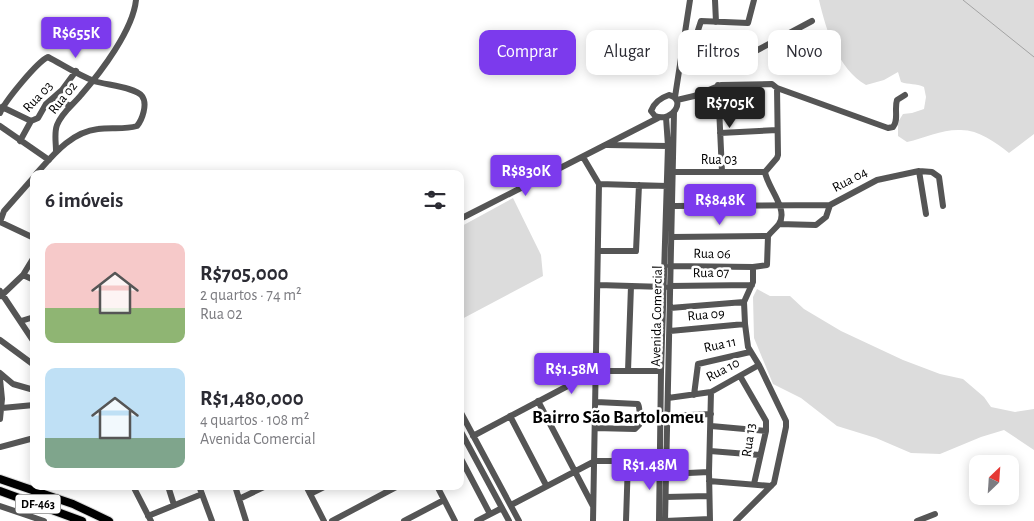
<!DOCTYPE html>
<html lang="pt">
<head>
<meta charset="utf-8">
<style>
  body { margin:0; font-family:"Alegreya Sans",sans-serif; background:#f2f2f3; color:#2b2b33; height:100vh; display:flex; flex-direction:column; font-size:19px; white-space:nowrap }
  * { box-sizing:border-box; margin:0 }
  p { font-size:16px; color:#7c7c81 }
  .icon { flex:none; width:28px; height:28px; fill:none; stroke:currentColor; stroke-width:2; stroke-linecap:round; stroke-linejoin:round }
  .map { position:relative; flex:1; overflow:hidden }
  .drawer { position:absolute; left:30px; top:170px; width:434px; height:320px; display:flex; flex-direction:column; background:#fff; border-radius:10px; box-shadow:0 2px 12px #0003 }
  .drawer>* { flex:none }
  .top-card { position:absolute; left:479px; top:30px; width:475px; height:45px; display:flex; gap:10px }
  .needle { width:32px; rotate:25deg }
  .fabs { position:absolute; left:969px; top:455px; display:grid; gap:10px }
  .fabs a { display:grid; place-items:center; width:50px; height:50px; border-radius:10px; background:#fff; box-shadow:0 2px 12px #0003; font-size:25px }
  .price { position:absolute; translate:-50% -42px; padding:0 11px; border-radius:5px; background:#7c3aed; color:#fff; font-size:16px; line-height:32px; filter:drop-shadow(0 1px 2px #0008) }
  .price::after { content:''; position:absolute; left:50%; top:30px; width:15px; height:11px; margin-left:-8px; background:inherit; clip-path:polygon(0 0,100% 0,50% 100%) }
  .price.on { background:#222; color:#fff }
  ul { padding:0; list-style:none }
  li { display:flex; align-items:center; gap:15px; height:125px; padding:0 15px }
  li span { display:grid; place-items:center; flex:none; width:140px; height:100px; border-radius:10px; color:#555 }
  li>.icon { margin-inline-start:auto }
  span .icon { width:60px; height:60px; fill:#fffc; stroke-width:1 }
  li b { font-size:21px }
  h2 { display:flex; justify-content:space-between; align-items:center; height:60px; padding:0 15px; font-size:21px }
  .tag { padding:0 18px; border-radius:10px; background:#fff; box-shadow:0 2px 12px #0003; font-size:18px; line-height:45px }
  .tag.on { background:#7c3aed; color:#fff }
  .map>svg:first-child { display:block }
  .green { fill:#dcdcdc }
  .lines { fill:none; stroke-linecap:round; stroke-linejoin:round }
  .stream { stroke:#a3a3a3; stroke-width:1 }
  .major-casing { stroke:#dbdbdb; stroke-width:10 }
  .minor { stroke:#555; stroke-width:6 }
  .major { stroke:#000; stroke-width:8 }
  .labels { text-anchor:middle; dominant-baseline:central; stroke-width:5; stroke-linejoin:round; paint-order:stroke }
  .shield { fill:#fff; stroke:#4c4c4c; stroke-width:1 }
  .shield-label { font-size:12px; font-weight:bold; fill:#000 }
  .street-label { font-size:14px; fill:#000; stroke:#fff }
  .district-label { font-size:19px; font-weight:bold; fill:#000; stroke:#fff }
</style>
</head>
<body>
<div class="map">
<svg width="1034" height="521" viewBox="0 0 1034 521">
  <rect width="100%" height="100%" fill="#fff"/>
  <!-- green -->
  <path class="green" d="M819,0h215v134l-25,19c-14,-11 -30,-23 -48,-23 -18,-1 -36,8 -54,12l-9,-6v-14l5,-8 9,-1 12,-4 2,-12 -2,-10c-8,-4 -15,-2 -23,-5l-3,-10 -14,8 -18,5c-28,-16 -40,-55 -47,-85z
    M513,198l28,57 2,21 -83,44v-93z
    M757,289l13,7h20l14,13 37,22 62,29 37,14 23,5 21,18 7,10 24,5 19,-3v41l-30,-20 -23,7 -41,17 -29,-1 -35,-15 -39,-12 -36,-28 -28,-14 -19,-46 -1,-41z"/>
  <g class="lines">
    <!-- stream -->
    <path class="stream" d="M963,0l71,57"/>
    <!-- major casing -->
    <g class="major-casing">
      <path id="major" d="M0,479l73,25 36,17
        M0,491l82,30"/>
    </g>
    <!-- minor -->
    <path class="minor" d="M715,0l1,22
      M754,0l-6,23 -47,-2 -10,31 51,3 8,-1 62,-33
      M718,85l4,87
      M669,95c18,4 4,28 -14,21l-4,-5c3,-9 9,-13 18,-16z
      M698,96l13,1 7,4
      M55,97l15,9
      M675,97l15,-97
      M677,100l17,-4 27,-11 51,-1 5,4 111,40 5,-1c6,-7 1,-18 4,-27l8,-5
      M2,107l29,14
      M0,113c5,-12 37,-51 48,-56 15,8 30,18 46,24 12,4 41,6 48,15 6,8 0,24 -5,30 -13,4 -26,1 -39,3 -27,3 -45,26 -62,45
      M0,126l49,34
      M720,133l57,-3
      M20,141l11,-20 7,-3 8,-14 16,-14 14,-19
      M607,145l61,1
      M56,151c0,-9 -2,-18 1,-26 5,-13 16,-20 24,-30 20,-23 52,-65 55,-95
      M583,157l16,27 -6,337
      M919,171l7,43
      M673,172h92
      M34,177l-30,34 -4,11 34,16
      M599,184l68,2
      M673,206l157,-1 47,-25 42,-9 13,1 7,5 4,29
      M460,219l198,-101
      M779,224l37,1 10,-8 4,-12
      M672,237l96,-1
      M599,251h37l3,-66
      M670,266l83,1
      M23,275l11,5
      M598,285l67,2
      M670,286l82,-1
      M0,291l34,51
      M1,296l22,-21 11,-18
      M670,308l74,-6
      M21,321l13,-4
      M670,331l75,-7
      M0,340l34,25
      M628,371l3,-85
      M0,373l13,11 21,6
      M740,376l26,45v10l-12,53
      M0,379l2,20 -2,20
      M694,395l4,-31 52,-12
      M668,398l43,-6 48,-27
      M538,401l55,105
      M2,408l32,-3
      M460,411l59,110
      M510,416l36,69
      M669,416l42,-2
      M711,426l55,5
      M595,428l40,1 4,-4c0,-6 2,-15 -1,-21l-42,-2
      M460,430l49,91
      M473,436l123,-65h65
      M0,447l34,-9
      M710,451l50,4
      M460,457l30,57
      M667,474l42,-2
      M709,481l62,5
      M133,486l18,35
      M168,486l6,19
      M199,486l13,35
      M235,486l11,35
      M306,486l18,35
      M437,486l18,35
      M310,494l16,-8
      M666,497l43,-1
      M239,499l27,-13
      M511,505l84,-44h66
      M0,506l44,15
      M148,516l54,-22
      M332,521l66,-35
      M404,521l40,-21
      M477,521l25,-13
      M626,521l2,-60
      M659,521l2,-150 7,-225 -2,-29
      M665,521l9,-409
      M665,521l45,-2
      M710,521l-1,-49 2,-80
      M736,521l38,-38 12,-56v-6l-27,-56 -11,-18 -3,-23 -1,-22 9,-20v-15l14,-2 1,-29c3,-4 8,-8 11,-12 10,-15 -12,-37 -14,-52l12,-14 1,-3 -1,-67
      M917,521l18,-7"/>
    <!-- major -->
    <use href="#major" class="major"/>
  </g>
  <g class="labels">
    <!-- shield labels -->
    <rect class="shield" x="15.5" y="494.5" width="45" height="19" rx="4"/>
    <g class="shield-label">
      <text x="38" y="504">DF-463</text>
    </g>
    <!-- street labels -->
    <g class="street-label">
      <text transform="translate(38 97) rotate(-47)">Rua 03</text>
      <text transform="translate(63 98) rotate(-51)">Rua 02</text>
      <text x="719" y="160">Rua 03</text>
      <text transform="translate(850 180) rotate(-28)">Rua 04</text>
      <text transform="translate(712 254) rotate(1)">Rua 06</text>
      <text transform="translate(711 273) rotate(-1)">Rua 07</text>
      <text transform="translate(706 315) rotate(-5)">Rua 09</text>
      <text transform="translate(657 316) rotate(-89)">Avenida Comercial</text>
      <text transform="translate(720 345) rotate(-12)">Rua 11</text>
      <text transform="translate(723 370) rotate(-27)">Rua 10</text>
      <text transform="translate(749 440) rotate(-82)">Rua 13</text>
    </g>
    <!-- district labels -->
    <g class="district-label">
      <text x="618" y="417">Bairro São Bartolomeu</text>
    </g>
  </g>
</svg>
<div class="fabs">
<a><svg class="needle" viewBox="-14 -14 28 28"><path d="M0-13l5 13h-10z" fill="#e53935"/><path d="M0 13l5-13h-10z" fill="#7c7c81"/></svg></a>
</div>
<b class="price" style="left:76px;top:59px">R$655K</b>
<b class="price on" style="left:730px;top:129px">R$705K</b>
<b class="price" style="left:526px;top:197px">R$830K</b>
<b class="price" style="left:720px;top:226px">R$848K</b>
<b class="price" style="left:572px;top:395px">R$1.58M</b>
<b class="price" style="left:650px;top:491px">R$1.48M</b>
<div class="top-card">
<a class="tag on">Comprar</a>
<a class="tag">Alugar</a>
<a class="tag">Filtros</a>
<a class="tag">Novo</a>
</div>
<section class="drawer">
<h2>6 imóveis<svg class="icon" aria-label="filters" viewBox="0 0 24 24"><path d="M4 7h16M4 17h16"/><circle cx="9" cy="7" r="2"/><circle cx="15" cy="17" r="2"/></svg></h2>
<ul>
<li><span style="background:linear-gradient(#f6c9c9 65%,#8fb573 0)"><svg class="icon" aria-label="home" viewBox="0 0 24 24"><path d="M3 11l9-7 9 7M6 9v11h12V9"/></svg></span><div><b>R$705,000</b><p>2 quartos · 74 m²</p><p>Rua 02</p></div></li>
<li><span style="background:linear-gradient(#bfe0f5 70%,#7fa58c 0)"><svg class="icon" aria-label="home" viewBox="0 0 24 24"><path d="M3 11l9-7 9 7M6 9v11h12V9"/></svg></span><div><b>R$1,480,000</b><p>4 quartos · 108 m²</p><p>Avenida Comercial</p></div></li>
</ul>
</section>
</div>
</body>
</html>
